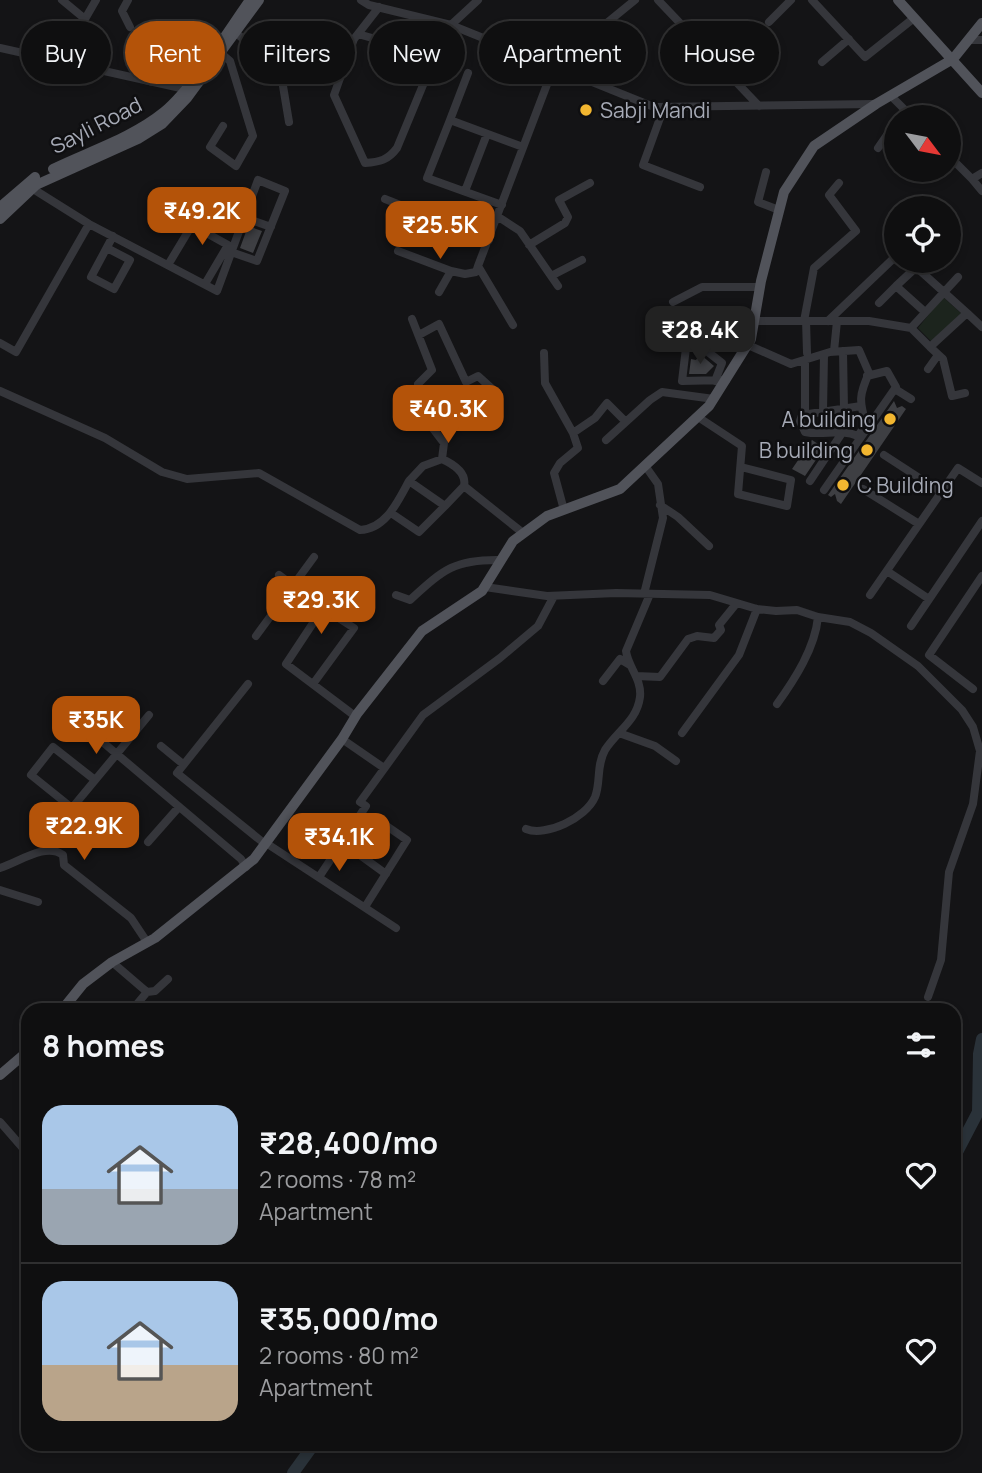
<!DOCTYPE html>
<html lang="en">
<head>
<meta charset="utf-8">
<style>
  body { margin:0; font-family:Manrope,sans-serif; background:#1d1d1e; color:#f1f3f6; height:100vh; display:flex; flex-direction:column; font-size:26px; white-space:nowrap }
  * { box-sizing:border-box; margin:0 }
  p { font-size:23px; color:#9b9c9f }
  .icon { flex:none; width:38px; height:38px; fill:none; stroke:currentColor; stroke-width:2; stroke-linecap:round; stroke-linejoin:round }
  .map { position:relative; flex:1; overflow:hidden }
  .panel { position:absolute; left:21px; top:1003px; width:940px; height:448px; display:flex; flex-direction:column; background:#0f0f10; border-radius:21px; box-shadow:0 4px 10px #0003,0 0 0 2px #2f2f30 }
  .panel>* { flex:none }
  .top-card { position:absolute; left:21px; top:21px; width:942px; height:63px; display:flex; gap:14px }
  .needle { width:46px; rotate:122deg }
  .controls { position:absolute; left:884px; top:105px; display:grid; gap:14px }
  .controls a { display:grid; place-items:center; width:77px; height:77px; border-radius:50%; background:#0f0f10; box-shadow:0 4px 10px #0003,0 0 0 2px #2f2f30; font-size:35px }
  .price { position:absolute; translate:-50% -60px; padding:0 16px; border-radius:14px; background:#b45309; color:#fff; font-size:23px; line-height:46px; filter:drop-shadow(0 2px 4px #0008) }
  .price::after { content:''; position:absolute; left:50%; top:42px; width:21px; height:16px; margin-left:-10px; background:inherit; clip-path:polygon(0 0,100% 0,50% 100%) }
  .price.selected { background:#222; color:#fff }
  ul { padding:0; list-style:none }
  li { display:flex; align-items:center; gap:21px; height:175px; padding:0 21px }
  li+li { border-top:2px solid #2f2f30 }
  li span { display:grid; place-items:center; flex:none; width:196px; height:140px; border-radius:21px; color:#555 }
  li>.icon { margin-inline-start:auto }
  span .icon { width:84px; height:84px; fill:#fffc; stroke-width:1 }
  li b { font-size:30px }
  h2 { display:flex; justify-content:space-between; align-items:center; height:84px; padding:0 21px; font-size:30px }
  .tag { padding:0 24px; border-radius:32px; background:#0f0f10; box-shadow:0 4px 10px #0003,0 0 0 2px #2f2f30; font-size:24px; line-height:63px }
  .tag.selected { background:#b45309; color:#fff }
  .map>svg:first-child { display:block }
  .green { fill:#1c241d }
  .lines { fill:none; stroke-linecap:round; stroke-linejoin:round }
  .river { stroke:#2a3239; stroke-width:12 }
  .building { fill:#3e3f43 }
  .minor { stroke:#35363b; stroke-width:8 }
  .major { stroke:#51535a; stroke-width:10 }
  .poi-dot { fill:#f2b630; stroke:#0f0f11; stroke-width:2.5 }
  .labels { text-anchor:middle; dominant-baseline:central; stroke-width:5; stroke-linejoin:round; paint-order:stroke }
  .poi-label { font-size:21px; fill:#a6aab6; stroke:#0f0f11; text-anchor:start }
  .street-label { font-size:21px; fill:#a6aab6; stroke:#0f0f11 }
</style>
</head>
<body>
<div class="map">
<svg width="982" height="1473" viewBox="0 0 982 1473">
  <rect width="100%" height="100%" fill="#141416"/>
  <!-- green -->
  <path class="green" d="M943,297l20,18 -31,27 -14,-14z"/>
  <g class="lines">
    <!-- river -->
    <path class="river" d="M954,1158l24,-46 1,-58 3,-15
      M293,1473l21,-29"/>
  </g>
  <!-- building -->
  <path class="building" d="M248,226l14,5 -9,22 -13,-5z
    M700,354l14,12 -8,8h-17l2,-15 5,1z
    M894,401l3,7 5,-2 4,3 -65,95 -4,-3 -2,-7 -4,3 -3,-2z
    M812,440l12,8 -19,28 -13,-7z"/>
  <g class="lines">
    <!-- minor -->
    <path class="minor" d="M62,0l23,19
      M128,0l-6,11 8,16
      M361,0l8,5 82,20 203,82 220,-3
      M658,0l101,106
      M812,0l53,57 49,-39
      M769,22l22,-22
      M451,25l27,-25
      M232,30l48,38 9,54
      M358,34l77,22 -38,92c-9,12 -17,14 -32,15l-31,-68 20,-56 25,-32
      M968,40h14
      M0,48l185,41
      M217,50l13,11 23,75 -17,30 -26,-19 13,-21
      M62,62l7,-23 16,-20 11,-19
      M822,62l27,-23
      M891,96l21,21
      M664,107l-21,58 57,22
      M450,120l18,-47
      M878,148l18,-26
      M948,155l24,24 10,-6
      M766,172l-8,30 21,8
      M972,179l10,12
      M30,187l59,37 128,67 41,-111 27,11 -28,70 -26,-9
      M465,191l22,-57
      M385,199l104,41
      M502,205l-75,-27 23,-58 73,27
      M497,216l23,15 38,55
      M243,217l28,10
      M529,245l36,-22 3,-6 -9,-17 31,-17
      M107,248l23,12 -16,29 -23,-12 22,-41
      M398,251l53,20
      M168,265l24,-40 36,20 -23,39
      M551,276l31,-16
      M896,286l27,-25
      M439,292l12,-21 14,3 11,-2 2,-6
      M673,302l29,-15h58
      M879,303l17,-17 29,26
      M967,313l15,14
      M669,318l20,5 -7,58 44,-1
      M412,319l20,51 -14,14 15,23
      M806,320l1,33
      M755,321h114l42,7 19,19 37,-34 -51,-46
      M804,321l10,-53 42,-37 -27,-36 10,-12
      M828,321l68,-65
      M513,325l-35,-59 76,-200 81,-66
      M911,328l47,-51
      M419,335l20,-11 27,58 12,-6 21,19
      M0,343l16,9 73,-128
      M686,345l17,3 19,15 -7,18
      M748,345l43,19 39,-12 29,-2 10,23c-10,22 -10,28 -3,51l-8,12c-18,-8 -34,0 -53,-4l-5,-11 2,-6 59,-9
      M930,347l13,12 9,37 13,-3
      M834,351l3,-30
      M843,351l1,58
      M544,353l1,30 28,50 22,-15 12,-15 18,18
      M928,369l10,-14
      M895,389l16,10
      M0,391l105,47 57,34 25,7 72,-6 101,57c26,-1 38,-29 49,-49l36,25 19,-20 59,47
      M439,404l-13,7 5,8 -3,3 16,21 -2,16
      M823,412l1,-57
      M805,414v-54
      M698,417l44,29 -4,48 49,12 4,-26 -50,-13
      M606,440l44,-40 12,-8 52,7
      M884,455l57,37
      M409,481l14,-15 19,-7c11,5 25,13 22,27
      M810,481l34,-51
      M863,489l56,35
      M824,490l72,-103 -9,-16 -20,5
      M660,505l18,12 31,29
      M564,510l-10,-37 6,-10 18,-15 -5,-15
      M391,513l28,19 26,-26
      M887,571l42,28
      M279,575l44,33 -37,56 69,52
      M485,587l62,9 69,-3 94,2 47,14 19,2 21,-1 21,7 32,5 21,11 47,33 44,44 11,17 7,24 -7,53 -24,68 -8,88 -13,37
      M644,594l19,-76 -5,-34 -12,-17
      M396,595l14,5c33,-30 44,-41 91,-40
      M870,595l88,-127 24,15
      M911,626l71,-105
      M256,636l58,-79
      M636,676l24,1 28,-38 9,-3 17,2 7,-8 -2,-5 17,-21
      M603,681l17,-22 10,6
      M248,684l-71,89 88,71
      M313,684l41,-56 -31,-20
      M973,689l-44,-34 53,-79
      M777,704c18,-25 38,-56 41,-87
      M86,728l155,131 5,8
      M619,733l36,13 21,15
      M682,733l57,-78 18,-46
      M342,739l42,29
      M161,746l22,18
      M95,780l-42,-33 -22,28 41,33 77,-93
      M526,829c20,8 60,-11 69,-32 6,-15 1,-31 10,-47 12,-19 32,-29 35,-53 2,-18 -12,-30 -14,-46l24,-57
      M148,842l30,-34
      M342,842l44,32
      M266,843l130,85
      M0,868c19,-6 46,-26 63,-13l1,10 67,53 16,24
      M319,877l47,-71 -6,-4 63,-87 77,-57 38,-32 16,-30
      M0,890l38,12
      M365,907l42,-67 -32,-22
      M112,962l35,30 -15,18
      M147,992l8,-1 13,-12
      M0,1122l28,32"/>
    <!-- major -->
    <path class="major" d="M898,0l84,93
      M53,169c37,-18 79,-31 111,-57 28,-23 64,-81 86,-112
      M0,207l35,-30
      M0,219l36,-34 102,-46 24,-15 25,-26 72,-98
      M62,1010l21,-26 29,-22 43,-24 99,-79 88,-120 15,-25 65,-83 60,-40 31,-50 34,-25 73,-27 89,-83 42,-67 10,-58 23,-89 30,-46 62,-42 77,-45 29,-36
      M0,1075l28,-24"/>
  </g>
  <!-- markers -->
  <g class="poi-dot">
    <circle cx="586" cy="110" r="7"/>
    <circle cx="890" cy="419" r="7"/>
    <circle cx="867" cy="450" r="7"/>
    <circle cx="843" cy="485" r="7"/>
  </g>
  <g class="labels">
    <!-- poi labels -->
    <g class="poi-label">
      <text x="600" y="110">Sabji Mandi</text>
      <text x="876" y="419" text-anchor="end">A building</text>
      <text x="853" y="450" text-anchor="end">B building</text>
      <text x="857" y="485">C Building</text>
    </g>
    <!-- street labels -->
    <g class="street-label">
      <text transform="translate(96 125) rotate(-27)">Sayli Road</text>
    </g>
  </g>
</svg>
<div class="controls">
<a><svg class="needle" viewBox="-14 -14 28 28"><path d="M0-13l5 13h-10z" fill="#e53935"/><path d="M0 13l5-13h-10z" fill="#9b9c9f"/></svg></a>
<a><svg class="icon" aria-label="locate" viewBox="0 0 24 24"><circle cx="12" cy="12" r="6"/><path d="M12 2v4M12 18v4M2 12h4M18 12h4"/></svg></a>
</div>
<b class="price" style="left:202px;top:247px">₹49.2K</b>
<b class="price" style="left:440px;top:261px">₹25.5K</b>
<b class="price selected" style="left:700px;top:366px">₹28.4K</b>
<b class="price" style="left:448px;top:445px">₹40.3K</b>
<b class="price" style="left:321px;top:636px">₹29.3K</b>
<b class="price" style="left:96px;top:756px">₹35K</b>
<b class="price" style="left:84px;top:862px">₹22.9K</b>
<b class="price" style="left:339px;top:873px">₹34.1K</b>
<div class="top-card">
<a class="tag">Buy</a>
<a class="tag selected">Rent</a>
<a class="tag">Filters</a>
<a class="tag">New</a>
<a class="tag">Apartment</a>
<a class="tag">House</a>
</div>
<section class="panel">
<h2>8 homes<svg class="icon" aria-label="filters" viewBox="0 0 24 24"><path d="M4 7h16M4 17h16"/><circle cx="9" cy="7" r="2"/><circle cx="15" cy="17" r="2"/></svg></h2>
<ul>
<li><span style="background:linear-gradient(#a9c7e8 60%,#9aa5b1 0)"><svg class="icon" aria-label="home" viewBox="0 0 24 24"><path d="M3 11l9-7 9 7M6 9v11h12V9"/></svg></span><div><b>₹28,400/mo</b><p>2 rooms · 78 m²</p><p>Apartment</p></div><svg class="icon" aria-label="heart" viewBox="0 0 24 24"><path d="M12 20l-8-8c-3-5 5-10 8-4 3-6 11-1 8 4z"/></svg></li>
<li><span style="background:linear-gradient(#a9c7e8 60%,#b9a48a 0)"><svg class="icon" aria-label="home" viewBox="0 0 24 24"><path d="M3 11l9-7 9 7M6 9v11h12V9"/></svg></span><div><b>₹35,000/mo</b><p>2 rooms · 80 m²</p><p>Apartment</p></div><svg class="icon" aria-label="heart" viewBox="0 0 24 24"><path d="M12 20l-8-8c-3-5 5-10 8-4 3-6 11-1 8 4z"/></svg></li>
</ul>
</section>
</div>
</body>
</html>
